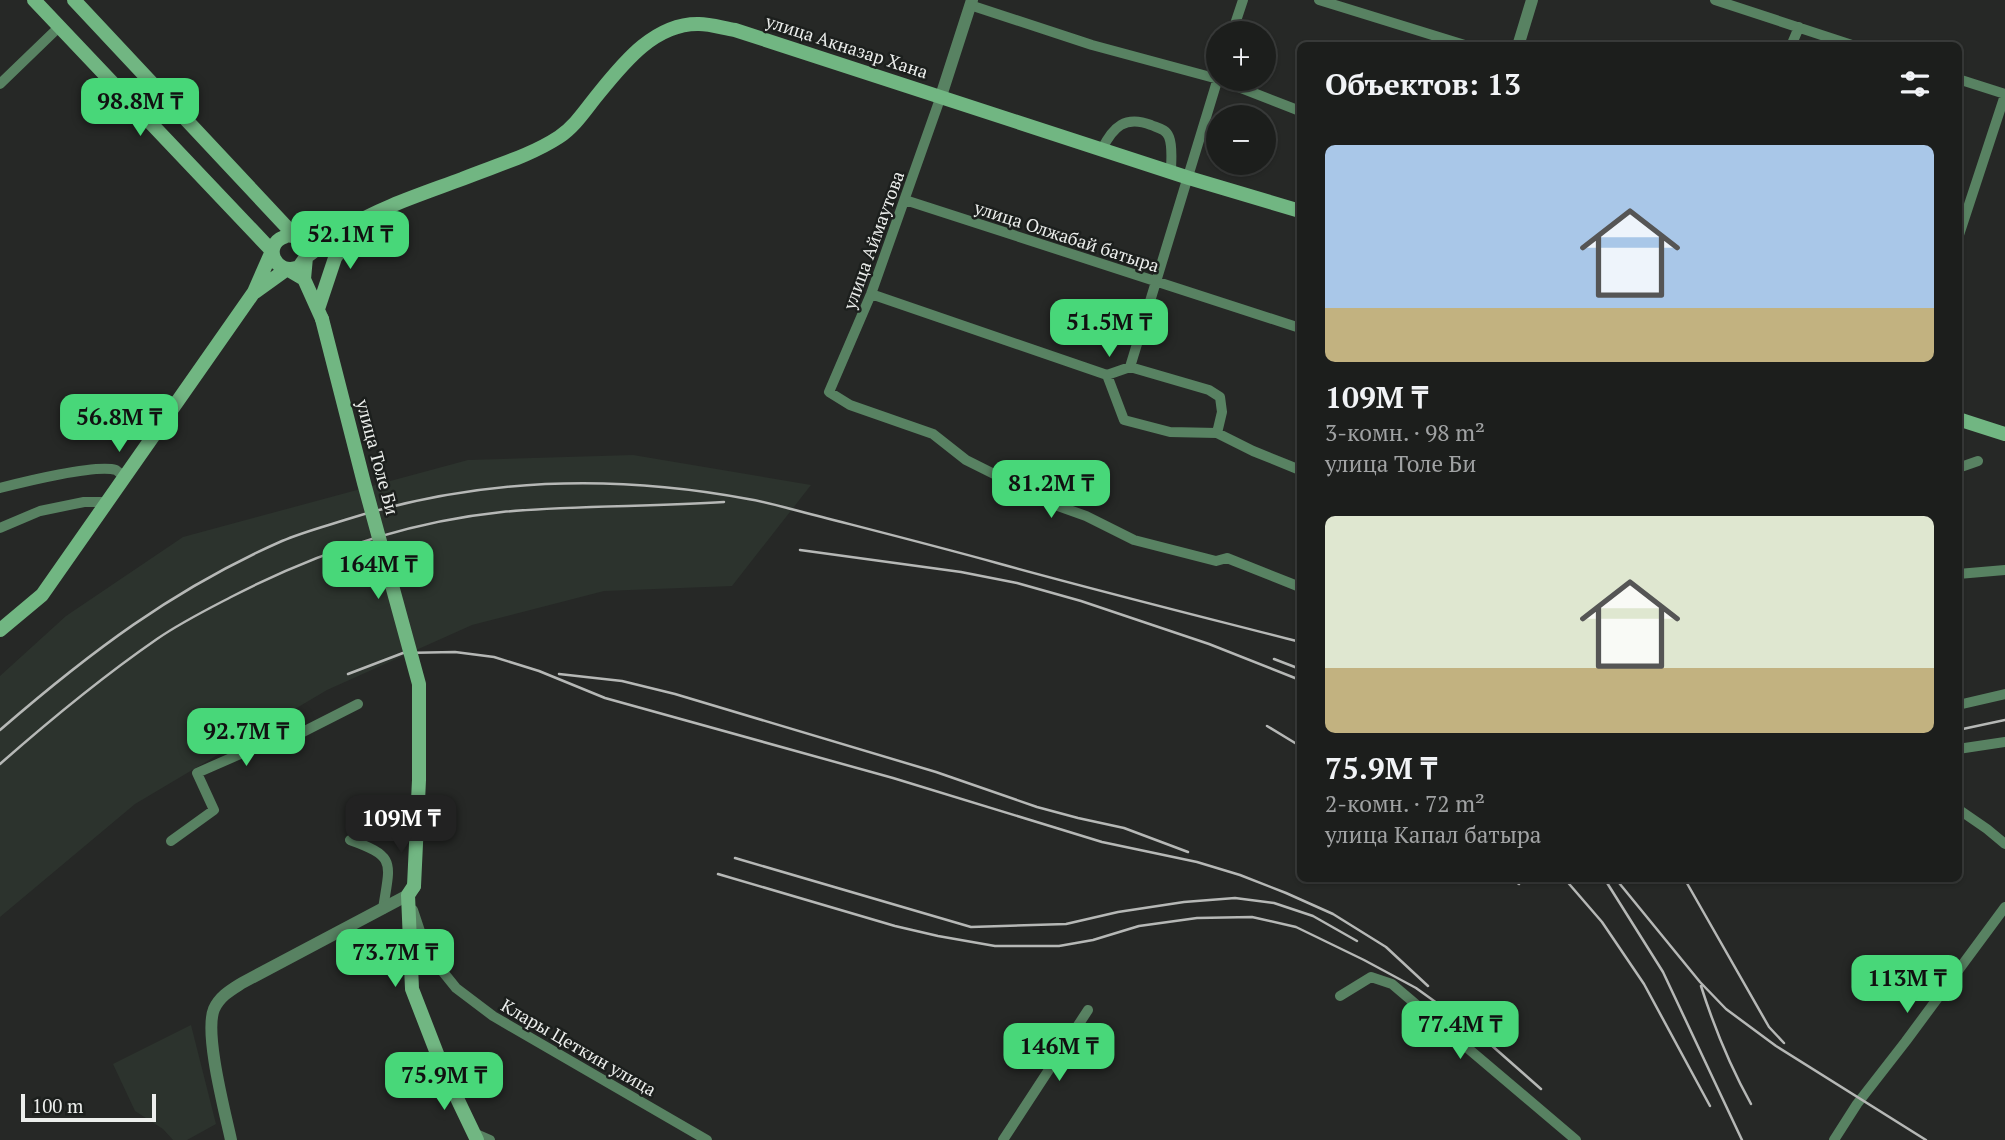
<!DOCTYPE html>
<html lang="ru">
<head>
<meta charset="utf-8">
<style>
  body { margin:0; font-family:"PT Serif",serif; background:#292b29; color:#f1f3f6; height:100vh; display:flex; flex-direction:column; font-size:26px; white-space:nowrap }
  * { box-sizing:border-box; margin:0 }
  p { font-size:23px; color:#a0a2a3 }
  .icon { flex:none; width:38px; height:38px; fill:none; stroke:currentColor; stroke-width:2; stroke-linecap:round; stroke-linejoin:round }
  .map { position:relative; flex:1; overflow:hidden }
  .sheet { position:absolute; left:1297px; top:42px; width:665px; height:840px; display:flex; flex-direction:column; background:#1c1e1c; border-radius:10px; box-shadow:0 2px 5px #0004,0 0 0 2px #3a3c3b }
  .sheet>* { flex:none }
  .buttons { position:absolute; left:1206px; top:21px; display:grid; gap:14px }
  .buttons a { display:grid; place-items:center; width:70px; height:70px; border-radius:50%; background:#1c1e1c; box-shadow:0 2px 5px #0004,0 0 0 2px #3a3c3b; font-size:35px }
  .scale { position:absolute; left:21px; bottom:18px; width:135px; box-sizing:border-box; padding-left:7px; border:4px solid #eceeec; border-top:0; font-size:19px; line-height:24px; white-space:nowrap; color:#eceeec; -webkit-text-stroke:5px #1c1f1d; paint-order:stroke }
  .price { position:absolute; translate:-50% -60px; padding:0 16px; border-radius:14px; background:#48d779; color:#111; font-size:23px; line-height:46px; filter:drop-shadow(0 2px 4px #0008) }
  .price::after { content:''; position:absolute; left:50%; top:42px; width:21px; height:16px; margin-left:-10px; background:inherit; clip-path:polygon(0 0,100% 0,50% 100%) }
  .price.on { background:#222; color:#fff }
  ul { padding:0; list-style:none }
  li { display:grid; align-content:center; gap:14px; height:371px; padding:0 28px }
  li span { display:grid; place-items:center; height:217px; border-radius:10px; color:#555 }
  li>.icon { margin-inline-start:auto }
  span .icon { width:126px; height:126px; fill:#fffc; stroke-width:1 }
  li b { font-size:30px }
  h2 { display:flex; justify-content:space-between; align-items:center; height:84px; padding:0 28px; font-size:30px }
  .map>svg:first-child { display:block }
  .built { fill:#2c332d }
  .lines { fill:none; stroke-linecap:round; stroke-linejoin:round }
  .minor { stroke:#588262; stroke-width:10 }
  .tertiary { stroke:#588262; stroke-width:12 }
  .secondary { stroke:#71b682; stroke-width:14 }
  .rail { stroke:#b6b8b6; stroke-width:2.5 }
  .secondary-bridge { stroke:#71b682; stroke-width:14 }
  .labels { text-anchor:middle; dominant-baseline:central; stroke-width:5; stroke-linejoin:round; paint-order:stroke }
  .street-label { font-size:18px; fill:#eceeec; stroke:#1c1f1d }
</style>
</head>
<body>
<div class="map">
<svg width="2005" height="1140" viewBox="0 0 2005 1140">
  <rect width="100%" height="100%" fill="#262826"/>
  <!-- built -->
  <path class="built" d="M633,455l178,30 -79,101 -128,5 -132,34 -145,65 -192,114 -135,113v-241l66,-60 117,-79 285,-77z
    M191,1025l25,99 -29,16h-14l-10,-11 -28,-18 -22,-47z"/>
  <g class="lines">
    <!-- minor -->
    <path class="minor" d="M1319,0l149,46
      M1715,0l140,46
      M970,5l122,40 126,34 82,32
      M1232,33l11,-33
      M1791,46l8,-19
      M1958,79l47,15
      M0,84l59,-57
      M941,96l-70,198 -42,98 21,13 83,29 33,26 92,46 28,10 48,24 82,21 11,-3 73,29
      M1102,149c11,-22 23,-34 49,-24 7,3 15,4 18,12 4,10 2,24 2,34
      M905,200l395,128
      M1958,238l47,-143
      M871,294l236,81 23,-8 79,23 11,7 2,15 -5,21 36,18 47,19
      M1130,367l88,-289
      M1107,375l17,45 46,12 47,1
      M1958,468l20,-7
      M0,488c23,-6 96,-24 116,-18 1,1 8,6 9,7
      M0,528l40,-17 44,-9h23
      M1958,574l47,-4
      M1958,705l47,-11
      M1958,749l47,-7
      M1958,809l29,20 18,15
      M350,840c47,17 40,22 33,69
      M171,841l43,-31 -17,-37 66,-29 28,-6 67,-34
      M413,910l14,42 29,36 37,28 214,124
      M1340,996l31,-19 21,7 184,156
      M474,1133l16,7
      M1003,1140l85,-130
      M1834,1140l23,-36 49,-63 99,-134"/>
    <!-- tertiary -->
    <path class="tertiary" d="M1518,46l14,-46
      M941,96l31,-96
      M231,1140c-6,-28 -27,-107 -17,-131 6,-13 17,-19 28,-26l166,-88"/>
    <!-- secondary -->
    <path class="secondary" d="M74,0l221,236 10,8 1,13 -7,10c-24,10 -37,-22 -15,-30 6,-3 4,-1 11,-1 15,0 31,-4 46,-6
      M304,279l2,-22c13,-9 25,-20 39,-28 36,-22 77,-35 117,-50 32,-13 68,-23 97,-42 15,-10 25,-25 36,-39 26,-32 58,-75 104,-74 11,0 24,4 36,6l454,148 111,33
      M255,292l32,-23 17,10 18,40
      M318,309l17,-51 22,-33
      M1958,419l47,15
      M0,630l42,-35 212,-303 18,-41 -238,-251
      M414,886l-6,9 4,94 31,80 34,71"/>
    <!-- rail -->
    <path class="rail" d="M800,550l161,22 56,11 64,18 128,43 91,36
      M1274,659l26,10
      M348,674l55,-21 52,-1 39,5 45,14 66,27 288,80 209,64 95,20 43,13 46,18 47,21 53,33 42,39
      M559,674l63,7 53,13 261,78 101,35 41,11 46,10 64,24
      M1267,726l33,20
      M0,730c89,-77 173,-141 282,-189 21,-9 44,-15 66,-22 130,-41 266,-45 400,-20 24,4 49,12 74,18 58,15 117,30 175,46 101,28 202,53 303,79
      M1958,730l47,-10
      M0,764c50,-44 102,-87 157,-125 23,-16 49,-29 74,-42 85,-44 175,-75 271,-85 74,-7 148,-5 222,-10
      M735,858l236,69 95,-3 52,-12 66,-10 51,-4 39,5 39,13 44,25
      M718,874l177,52 43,10 57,10h64l34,-6 46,-14 58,-8 55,-1 44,10 68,33 52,28 57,41 68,60
      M1509,878l10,6
      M1564,878l38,44 42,62 66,122
      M1604,878l59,94 79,168
      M1615,878l85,104 26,27 50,37 150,94
      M1684,878l85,149 15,16
      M1701,986c13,41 29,80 50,118"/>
    <!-- secondary-bridge -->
    <path class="secondary-bridge" d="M322,319l42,164 55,201v96l-5,106"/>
  </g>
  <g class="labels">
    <!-- street labels -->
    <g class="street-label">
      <text transform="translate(847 46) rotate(18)">улица Акназар Хана</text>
      <text transform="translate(1067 236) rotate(18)">улица Олжабай батыра</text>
      <text transform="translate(873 240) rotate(-70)">улица Аймаутова</text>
      <text transform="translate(378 457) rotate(75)">улица Толе Би</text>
      <text transform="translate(579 1047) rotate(30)">Клары Цеткин улица</text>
    </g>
  </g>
</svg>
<div class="buttons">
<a>+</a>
<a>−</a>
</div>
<div class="scale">100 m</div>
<b class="price" style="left:140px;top:138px">98.8M ₸</b>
<b class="price" style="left:350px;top:271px">52.1M ₸</b>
<b class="price" style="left:1109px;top:359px">51.5M ₸</b>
<b class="price" style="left:119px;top:454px">56.8M ₸</b>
<b class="price" style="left:1051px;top:520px">81.2M ₸</b>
<b class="price" style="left:378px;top:601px">164M ₸</b>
<b class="price" style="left:246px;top:768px">92.7M ₸</b>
<b class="price on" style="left:401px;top:855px">109M ₸</b>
<b class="price" style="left:395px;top:989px">73.7M ₸</b>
<b class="price" style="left:1907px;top:1015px">113M ₸</b>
<b class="price" style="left:1460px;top:1061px">77.4M ₸</b>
<b class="price" style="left:1059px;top:1083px">146M ₸</b>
<b class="price" style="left:444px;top:1112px">75.9M ₸</b>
<section class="sheet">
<h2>Объектов: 13<svg class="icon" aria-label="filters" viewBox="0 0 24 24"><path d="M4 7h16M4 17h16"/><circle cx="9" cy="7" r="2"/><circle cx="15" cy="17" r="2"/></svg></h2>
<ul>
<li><span style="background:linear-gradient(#a9c7e8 75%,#c2b280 0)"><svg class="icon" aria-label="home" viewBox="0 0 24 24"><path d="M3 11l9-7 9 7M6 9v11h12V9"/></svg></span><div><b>109M ₸</b><p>3-комн. · 98 m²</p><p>улица Толе Би</p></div></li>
<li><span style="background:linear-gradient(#dfe7d0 70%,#c2b280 0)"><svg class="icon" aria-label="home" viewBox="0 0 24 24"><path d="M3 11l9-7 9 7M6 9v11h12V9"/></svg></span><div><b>75.9M ₸</b><p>2-комн. · 72 m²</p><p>улица Капал батыра</p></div></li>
</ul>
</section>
</div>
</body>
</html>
